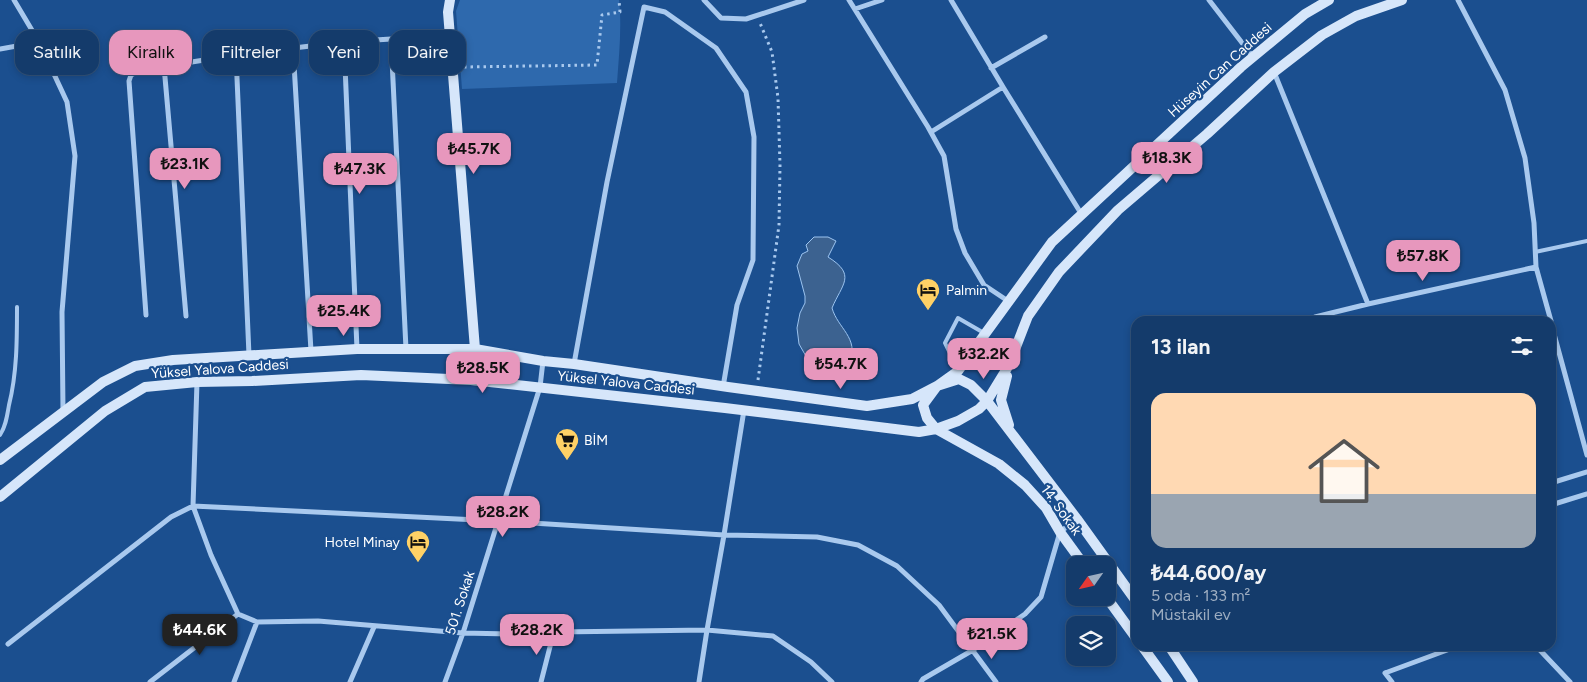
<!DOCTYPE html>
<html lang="tr">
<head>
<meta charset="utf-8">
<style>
  body { margin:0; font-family:Figtree,sans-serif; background:#1d4271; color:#f1f3f6; height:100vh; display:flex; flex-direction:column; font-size:19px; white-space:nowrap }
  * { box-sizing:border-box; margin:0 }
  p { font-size:16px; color:#9dadc1 }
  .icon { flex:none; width:28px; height:28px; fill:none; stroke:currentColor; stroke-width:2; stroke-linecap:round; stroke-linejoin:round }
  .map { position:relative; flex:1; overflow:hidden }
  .drawer { position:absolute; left:1131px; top:316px; width:425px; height:335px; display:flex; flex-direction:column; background:#143b6b; border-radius:15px; box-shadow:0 2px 8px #0003,0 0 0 1px #33557e }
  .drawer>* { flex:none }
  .top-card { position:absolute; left:15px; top:30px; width:475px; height:45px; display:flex; gap:10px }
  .needle { width:32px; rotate:236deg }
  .buttons { position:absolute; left:1066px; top:556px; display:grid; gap:10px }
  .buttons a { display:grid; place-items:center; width:50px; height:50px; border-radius:10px; background:#143b6b; box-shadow:0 2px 8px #0003,0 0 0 1px #33557e; font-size:25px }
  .price { position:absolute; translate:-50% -42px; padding:0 11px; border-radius:10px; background:#e797bd; color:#111; font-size:16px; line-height:32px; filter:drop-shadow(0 1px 2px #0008) }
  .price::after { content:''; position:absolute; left:50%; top:30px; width:15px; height:11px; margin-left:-8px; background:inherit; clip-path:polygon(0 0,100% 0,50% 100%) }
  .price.current { background:#222; color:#fff }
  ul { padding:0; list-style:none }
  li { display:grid; align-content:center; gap:10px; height:265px; padding:0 20px }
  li+li { border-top:1px solid #33557e }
  li span { display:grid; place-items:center; height:155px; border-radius:15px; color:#555 }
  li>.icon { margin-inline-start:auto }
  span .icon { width:90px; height:90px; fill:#fffc; stroke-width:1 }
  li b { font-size:21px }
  h2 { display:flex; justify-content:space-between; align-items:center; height:60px; padding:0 20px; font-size:21px }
  .pill { padding:0 18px; border-radius:15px; background:#143b6b; box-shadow:0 2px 8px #0003,0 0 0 1px #33557e; font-size:18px; line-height:45px }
  .pill.current { background:#e797bd; color:#111 }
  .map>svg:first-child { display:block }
  .green { fill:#2e69ad }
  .water { fill:#3c6290; stroke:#9cc4f0 }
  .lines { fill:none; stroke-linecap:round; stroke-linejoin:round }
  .path { stroke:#a9c9ee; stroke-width:3; stroke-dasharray:2.5 4; stroke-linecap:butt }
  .lane { stroke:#a9c9ee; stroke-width:4 }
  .street { stroke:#a9c9ee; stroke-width:5 }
  .secondary { stroke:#d6e6fa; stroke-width:10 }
  .labels { text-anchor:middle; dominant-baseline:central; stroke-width:4.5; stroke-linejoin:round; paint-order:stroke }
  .street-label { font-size:14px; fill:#fff; stroke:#1b4f8f }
  .poi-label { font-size:14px; fill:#fff; stroke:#1b4f8f; text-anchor:start }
</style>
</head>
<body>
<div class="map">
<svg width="1587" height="682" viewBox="0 0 1587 682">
  <rect width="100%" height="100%" fill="#1b4f8f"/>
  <!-- green -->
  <path class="green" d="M460,0h159c3,27 0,55 -2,83l-155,6 -6,-78z"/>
  <!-- water -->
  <path class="water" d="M814,237h14l8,4 -8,16c29,18 14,27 4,51 6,21 27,29 18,55l-11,5 -17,-3 -15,-7 -8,-14 -2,-16 3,-15 5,-10v-7l-8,-30 5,-12 6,-3 -2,-6z"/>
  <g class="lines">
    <!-- path -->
    <path class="path" d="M464,67l133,-2 5,-50 18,-3 -1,-12
      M758,380l21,-155 1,-60 -2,-67 -6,-46 -12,-29"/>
    <!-- lane -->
    <path class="lane" d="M1535,252l52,-11
      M958,370l-13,-27 13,-25 26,15
      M0,435c6,-9 7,-19 9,-30 8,-32 8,-65 8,-98"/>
    <!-- street -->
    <path class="street" d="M14,0l25,42 28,60 8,54 -13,156 1,99
      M704,0l17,18 25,1 58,-19
      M849,0l79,127 16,29 12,73 9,24 19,32 24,16
      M951,0l52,87
      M1209,0l44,57
      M1458,0l47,90 20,68 9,65 2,44 15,54
      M855,9l27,-9
      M391,39l15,310
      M344,42l13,307
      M293,47l18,304
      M0,49l39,-7
      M236,55l13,300
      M164,66l22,250
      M991,68l54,-31
      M1274,72l94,232
      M931,132l72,-45 79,128
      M146,315l-17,-234 2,-6 10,-5 95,-15 108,-13 47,-3 60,3
      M1315,317l53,-13 168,-37
      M1551,323l36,132
      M574,364l33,-182 37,-175 21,5 51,36 30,44 8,45 -1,123 -16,45 -14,82
      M471,380l4,-31
      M197,382l-4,124 18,49 27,59 19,8 61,-1 145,12 90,2 5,-3 149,-2 17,-95 20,-125
      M1551,483l36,-11
      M1551,505l36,-11
      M8,644l163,-127 22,-11 305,15 226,14 93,2 41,8 39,21 42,39 57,77
      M1536,646l34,36
      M1385,673l73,-27
      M1385,673l7,9
      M150,682l88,-68
      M234,682l23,-60
      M350,682l24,-55
      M445,682l18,-49 77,-246 3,-26
      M541,682l12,-47
      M699,682l8,-52 66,6 38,26 21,20
      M921,682l2,-3 50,-29 52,-36 16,-17 19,-65 17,-13"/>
    <!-- secondary -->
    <path class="secondary" d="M450,0l-2,12 27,337
      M1007,376l-6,24 8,25
      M0,460l103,-78 32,-16 38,-6 184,-11h118l68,12 31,3 154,23 139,19 45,-7 25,-13 21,-15 94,-129 189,-175 64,-53 24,-14
      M0,497l105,-86 40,-24 52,-5 55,-1 109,-6 110,5 254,28 194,24 17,-3 22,-8 21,-12 8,-8 22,-36 19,-49 31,-44 59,-62 89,-76 67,-62 48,-37 34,-19 46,-16
      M1084,565l-24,-33 -14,-24 -21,-23 -26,-21 -63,-35 -9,-11 -4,-13 14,-19 22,-7 12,6 16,16 90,118 59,82
      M1107,598l29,40
      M1142,646l26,36
      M1169,646l24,36"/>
  </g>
  <!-- icons -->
  <defs>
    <g id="hotel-pin" transform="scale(1.25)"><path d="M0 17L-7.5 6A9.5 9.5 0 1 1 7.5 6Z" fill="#ffd166" stroke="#1b4f8f"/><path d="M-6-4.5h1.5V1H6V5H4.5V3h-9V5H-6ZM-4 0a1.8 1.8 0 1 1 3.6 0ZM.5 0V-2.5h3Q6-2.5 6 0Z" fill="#111"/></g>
    <g id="supermarket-pin" transform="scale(1.25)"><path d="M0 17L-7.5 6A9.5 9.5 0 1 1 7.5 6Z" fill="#ffd166" stroke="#1b4f8f"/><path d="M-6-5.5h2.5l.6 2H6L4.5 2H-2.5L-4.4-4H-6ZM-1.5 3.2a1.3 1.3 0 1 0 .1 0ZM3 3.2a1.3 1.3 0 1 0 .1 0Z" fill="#111"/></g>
  </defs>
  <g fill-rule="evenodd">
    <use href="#hotel-pin" x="928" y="290"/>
    <use href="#supermarket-pin" x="567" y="440"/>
    <use href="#hotel-pin" x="418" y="542"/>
  </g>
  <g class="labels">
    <!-- street labels -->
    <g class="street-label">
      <text transform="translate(1220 70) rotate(-42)">Hüseyin Can Caddesi</text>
      <text transform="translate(220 369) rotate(-4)">Yüksel Yalova Caddesi</text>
      <text transform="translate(626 383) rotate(6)">Yüksel Yalova Caddesi</text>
      <text transform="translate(1061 510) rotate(54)">14. Sokak</text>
      <text transform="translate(460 603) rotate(-72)">501. Sokak</text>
    </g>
    <!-- poi labels -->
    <g class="poi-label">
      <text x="946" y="290">Palmin</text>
      <text x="584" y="440">BİM</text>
      <text x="400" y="542" text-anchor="end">Hotel Minay</text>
    </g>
  </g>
</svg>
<div class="buttons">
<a><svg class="needle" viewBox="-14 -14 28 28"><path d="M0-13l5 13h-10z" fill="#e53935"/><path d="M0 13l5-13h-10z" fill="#9dadc1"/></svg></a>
<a><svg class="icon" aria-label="layers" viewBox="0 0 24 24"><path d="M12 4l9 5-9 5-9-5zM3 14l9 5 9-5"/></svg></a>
</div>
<b class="price" style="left:474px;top:175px">₺45.7K</b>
<b class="price" style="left:1167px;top:184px">₺18.3K</b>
<b class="price" style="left:185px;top:190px">₺23.1K</b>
<b class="price" style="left:360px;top:195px">₺47.3K</b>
<b class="price" style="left:1423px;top:282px">₺57.8K</b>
<b class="price" style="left:344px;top:337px">₺25.4K</b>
<b class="price" style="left:984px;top:380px">₺32.2K</b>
<b class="price" style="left:841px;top:390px">₺54.7K</b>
<b class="price" style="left:483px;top:394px">₺28.5K</b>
<b class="price" style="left:503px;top:538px">₺28.2K</b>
<b class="price current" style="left:200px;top:656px">₺44.6K</b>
<b class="price" style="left:537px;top:656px">₺28.2K</b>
<b class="price" style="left:992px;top:660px">₺21.5K</b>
<div class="top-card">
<a class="pill">Satılık</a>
<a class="pill current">Kiralık</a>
<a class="pill">Filtreler</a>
<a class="pill">Yeni</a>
<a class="pill">Daire</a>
</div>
<section class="drawer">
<h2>13 ilan<svg class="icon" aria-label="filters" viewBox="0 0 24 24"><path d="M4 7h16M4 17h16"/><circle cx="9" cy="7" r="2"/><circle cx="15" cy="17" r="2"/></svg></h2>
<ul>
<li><span style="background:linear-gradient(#ffd9b3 65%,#9aa5b1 0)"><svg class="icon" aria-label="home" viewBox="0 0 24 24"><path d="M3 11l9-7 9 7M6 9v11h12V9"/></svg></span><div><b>₺44,600/ay</b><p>5 oda · 133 m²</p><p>Müstakil ev</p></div></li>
</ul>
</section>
</div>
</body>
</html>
